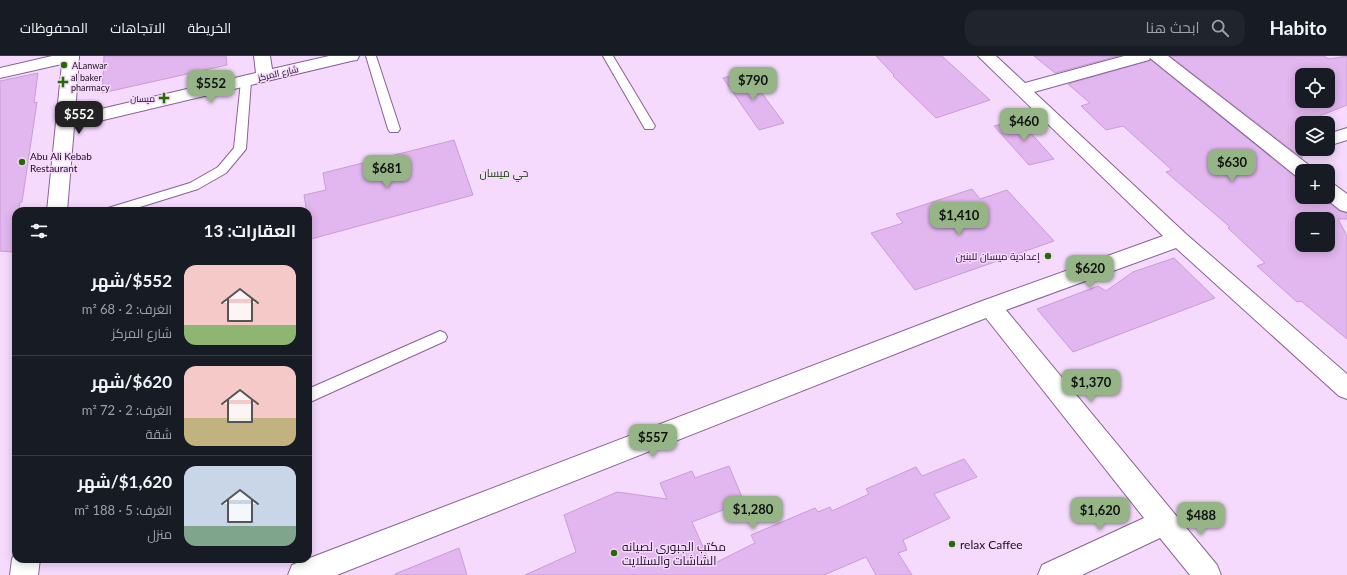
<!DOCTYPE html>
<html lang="ar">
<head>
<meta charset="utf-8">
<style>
  body { margin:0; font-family:Lato,Cairo,sans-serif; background:#20242c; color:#f1f3f6; direction:rtl; height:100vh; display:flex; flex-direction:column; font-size:15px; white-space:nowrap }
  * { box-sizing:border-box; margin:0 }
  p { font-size:13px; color:#9ea1a6 }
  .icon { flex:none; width:22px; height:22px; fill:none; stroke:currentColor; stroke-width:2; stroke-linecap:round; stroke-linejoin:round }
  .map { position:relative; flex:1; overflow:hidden; direction:ltr }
  .drawer { position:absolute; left:12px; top:151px; width:300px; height:356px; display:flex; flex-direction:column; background:#171b24; border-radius:12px; box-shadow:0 2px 10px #0003; direction:rtl }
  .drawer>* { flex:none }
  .tools { position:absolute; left:1295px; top:12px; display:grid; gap:8px }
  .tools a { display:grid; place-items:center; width:40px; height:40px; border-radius:8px; background:#171b24; box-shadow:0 2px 10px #0003; font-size:20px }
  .price { position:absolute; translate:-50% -34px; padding:0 9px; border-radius:8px; background:#96b587; color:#111; font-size:13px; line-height:26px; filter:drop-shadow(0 1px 2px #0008) }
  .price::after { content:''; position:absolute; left:50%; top:24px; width:12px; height:9px; margin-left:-6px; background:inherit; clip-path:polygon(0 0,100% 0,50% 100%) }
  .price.current { background:#222; color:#fff }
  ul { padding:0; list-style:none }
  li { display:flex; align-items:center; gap:12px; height:100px; padding:0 16px }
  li+li { border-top:1px solid #363941 }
  li span { display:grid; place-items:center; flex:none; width:112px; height:80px; border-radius:12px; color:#555 }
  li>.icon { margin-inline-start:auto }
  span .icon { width:48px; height:48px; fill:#fffc; stroke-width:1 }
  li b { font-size:17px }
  h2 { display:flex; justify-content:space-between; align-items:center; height:48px; padding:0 16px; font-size:17px }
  header { display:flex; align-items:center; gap:24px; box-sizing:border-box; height:56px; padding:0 20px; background:#171b24; border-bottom:1px solid #363941 }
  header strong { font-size:19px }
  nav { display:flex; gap:22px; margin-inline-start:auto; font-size:14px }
  .search { width:280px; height:36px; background:#20242c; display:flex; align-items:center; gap:10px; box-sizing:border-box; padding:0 14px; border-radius:12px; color:#9ea1a6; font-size:15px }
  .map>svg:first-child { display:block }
  .building { fill:#e2b6ef; stroke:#c89dd5; fill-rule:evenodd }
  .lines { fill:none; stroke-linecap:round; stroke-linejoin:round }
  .service-casing { stroke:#886195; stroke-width:2 }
  .minor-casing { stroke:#886195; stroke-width:2 }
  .service { fill:#fff; fill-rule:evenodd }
  .minor { fill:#fff; fill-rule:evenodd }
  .poi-dot { fill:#276a00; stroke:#f5dafd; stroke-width:1.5 }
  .labels { text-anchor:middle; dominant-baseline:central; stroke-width:3; stroke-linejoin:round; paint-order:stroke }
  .far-poi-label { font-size:9px; fill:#1c0c20; stroke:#f5dafd; text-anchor:start }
  .far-street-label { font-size:9px; fill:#1c0c20; stroke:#f5dafd }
  .poi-label { font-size:10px; fill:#1c0c20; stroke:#f5dafd; text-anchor:start }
  .neighbourhood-label { font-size:11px; fill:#113c00; stroke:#f5dafd }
  .near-poi-label { font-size:12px; fill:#1c0c20; stroke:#f5dafd; text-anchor:start }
</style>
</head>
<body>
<header>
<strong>Habito</strong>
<div class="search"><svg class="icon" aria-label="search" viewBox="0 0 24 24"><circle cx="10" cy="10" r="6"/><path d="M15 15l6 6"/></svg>ابحث هنا</div>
<nav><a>الخريطة</a><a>الاتجاهات</a><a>المحفوظات</a></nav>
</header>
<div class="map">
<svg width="1347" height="519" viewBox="0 0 1347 519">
  <rect width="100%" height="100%" fill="#f5dafd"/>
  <!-- building -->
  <path class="building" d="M104,0h122l1,9 -125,28z
    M876,0h66l48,44 -54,18 -43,-42 1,-1z
    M1034,0h84l-63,17z
    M1170,0h154l5,3 18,-3v49l-45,18v35zM1302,19h26v26h-26z
    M1151,4l144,117 7,1v19h21l16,14 8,2v6h-9l9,17v103l-46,-38 -4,1 -40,-36 8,-3 -37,-35 2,-1 -64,-55 6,-2 -49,-44 -17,4 -25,-24 9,-3 -22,-19zM1302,163h26v26h-26z
    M746,16l38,51 -25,7 -36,-52z
    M38,17l-4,30 3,-1 -15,100h-2l-1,9h-3v20l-3,21 -13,-1v-170z
    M1019,64l35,39 -25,6 -35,-39z
    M454,84l19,55 -162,44 -7,-44 22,-5 -3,-17z
    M972,133l8,10 27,-9 47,51 -139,49 -44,-57 32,-10 -7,-9z
    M1174,202l41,40 -142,54 -36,-43 61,-23 8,5 27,-19z
    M964,403l13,18 -43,17 16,24 -47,22 4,10 -9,3 14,22h-36l-10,-18 -42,18h-299l51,-23 -12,-37 53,-23 50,7 -7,-16 32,-12 3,7 34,-12 15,36 -52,20 19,43 44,-22 -4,-8 64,-27 3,4 12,-5 2,4 37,-17 -3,-5 50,-22 6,9z
    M459,492l8,27h-72v-1z"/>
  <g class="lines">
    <!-- service casing -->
    <g class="service-casing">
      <path id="service" d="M366,0h10l24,73 -2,3h-8l-2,-3z
        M603,0h10l42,70 -2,3h-8z
        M246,22l4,1 1,2 -5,68 -20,24 -28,16 -71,22h-21l2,-3 82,-25 28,-16 16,-19 7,-67 1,-2z
        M440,275l5,2 2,4 -2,4 -137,62v-14z"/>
    </g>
    <!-- minor casing -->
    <g class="minor-casing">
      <path id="minor" d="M52,0h27l-4,59 181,-42 -2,-17h16l2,13 57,-13h30l-2,4 -6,1 -277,66 -7,84h-20l15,-147 -62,14v-10z
        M978,0h18l29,27 99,-27h44l142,110 2,5h-10v6l-6,-1 -146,-118 -1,2 -115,32 152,142 161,140v25l-8,-3 -163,-148 -170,62 211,255 4,10h-31l-30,-37 -78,37h-44l4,-10 102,-47 -158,-200 -649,257h-49l4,-10 10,-4 680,-260 181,-65z
        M1347,72v12l-19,6v-12z
        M1328,127l7,2 12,9v18l-7,-2 -16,-13h4z
        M16,494v9h24l-2,16h-28l2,-16z"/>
    </g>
    <!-- service -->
    <use href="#service" class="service"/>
    <!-- minor -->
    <use href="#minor" class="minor"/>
  </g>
  <!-- markers -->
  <g class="poi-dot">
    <circle cx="64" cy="9" r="4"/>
    <path d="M61 20h4v4h4v4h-4v4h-4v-4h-4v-4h4z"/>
    <path d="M162 36h4v4h4v4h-4v4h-4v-4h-4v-4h4z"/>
    <circle cx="22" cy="106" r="4"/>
    <circle cx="1048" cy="200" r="4"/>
    <circle cx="952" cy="488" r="4"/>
    <circle cx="614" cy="497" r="4"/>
  </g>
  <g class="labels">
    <!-- far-poi labels -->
    <g class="far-poi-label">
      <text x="72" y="9">ALanwar</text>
      <text x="71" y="21">al baker<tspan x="71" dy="10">pharmacy</tspan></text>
      <text x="155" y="42" text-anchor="end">ميسان</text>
    </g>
    <!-- far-street labels -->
    <g class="far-street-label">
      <text transform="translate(278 17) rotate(-13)">شارع المركز</text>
    </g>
    <!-- poi labels -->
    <g class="poi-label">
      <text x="30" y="100">Abu Ali Kebab<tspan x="30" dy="12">Restaurant</tspan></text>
      <text x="1040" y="200" text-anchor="end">إعدادية ميسان للبنين</text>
    </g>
    <!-- neighbourhood labels -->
    <g class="neighbourhood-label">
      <text x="504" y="116">حي ميسان</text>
    </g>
    <!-- near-poi labels -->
    <g class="near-poi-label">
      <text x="960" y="488">relax Caffee</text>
      <text x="622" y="490">مكتب الجبوري لصيانه<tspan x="622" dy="14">الشاشات والستلايت</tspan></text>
    </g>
  </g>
</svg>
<div class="tools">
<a><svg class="icon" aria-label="locate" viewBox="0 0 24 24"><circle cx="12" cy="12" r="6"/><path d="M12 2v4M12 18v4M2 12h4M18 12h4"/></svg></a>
<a><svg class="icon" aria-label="layers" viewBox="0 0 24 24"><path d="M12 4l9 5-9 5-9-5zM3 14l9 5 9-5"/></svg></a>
<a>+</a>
<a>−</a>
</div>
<b class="price" style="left:753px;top:45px">$790</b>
<b class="price" style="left:211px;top:48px">$552</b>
<b class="price current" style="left:79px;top:79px">$552</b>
<b class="price" style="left:1024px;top:86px">$460</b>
<b class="price" style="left:1232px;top:127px">$630</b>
<b class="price" style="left:387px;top:133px">$681</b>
<b class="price" style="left:959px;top:180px">$1,410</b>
<b class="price" style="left:1090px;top:233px">$620</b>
<b class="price" style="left:1091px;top:347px">$1,370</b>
<b class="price" style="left:653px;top:402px">$557</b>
<b class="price" style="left:753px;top:474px">$1,280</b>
<b class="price" style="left:1100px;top:475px">$1,620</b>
<b class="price" style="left:1201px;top:480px">$488</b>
<section class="drawer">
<h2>العقارات: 13<svg class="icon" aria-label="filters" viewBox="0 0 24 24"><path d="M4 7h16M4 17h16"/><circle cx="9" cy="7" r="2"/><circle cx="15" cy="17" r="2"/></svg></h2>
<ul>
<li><span style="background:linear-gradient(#f6c9c9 75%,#8fb573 0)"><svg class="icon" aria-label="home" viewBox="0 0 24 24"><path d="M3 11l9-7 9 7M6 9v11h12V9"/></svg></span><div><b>$552/شهر</b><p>الغرف: 2 · 68 m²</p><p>شارع المركز</p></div></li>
<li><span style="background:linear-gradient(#f6c9c9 65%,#c2b280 0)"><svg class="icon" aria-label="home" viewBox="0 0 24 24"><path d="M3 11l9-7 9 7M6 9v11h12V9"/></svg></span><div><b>$620/شهر</b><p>الغرف: 2 · 72 m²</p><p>شقة</p></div></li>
<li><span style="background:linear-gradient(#c9d6e8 75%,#7fa58c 0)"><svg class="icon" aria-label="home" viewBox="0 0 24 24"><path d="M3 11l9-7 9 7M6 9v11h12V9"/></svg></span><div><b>$1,620/شهر</b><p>الغرف: 5 · 188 m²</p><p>منزل</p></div></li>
</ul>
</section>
</div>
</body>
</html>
